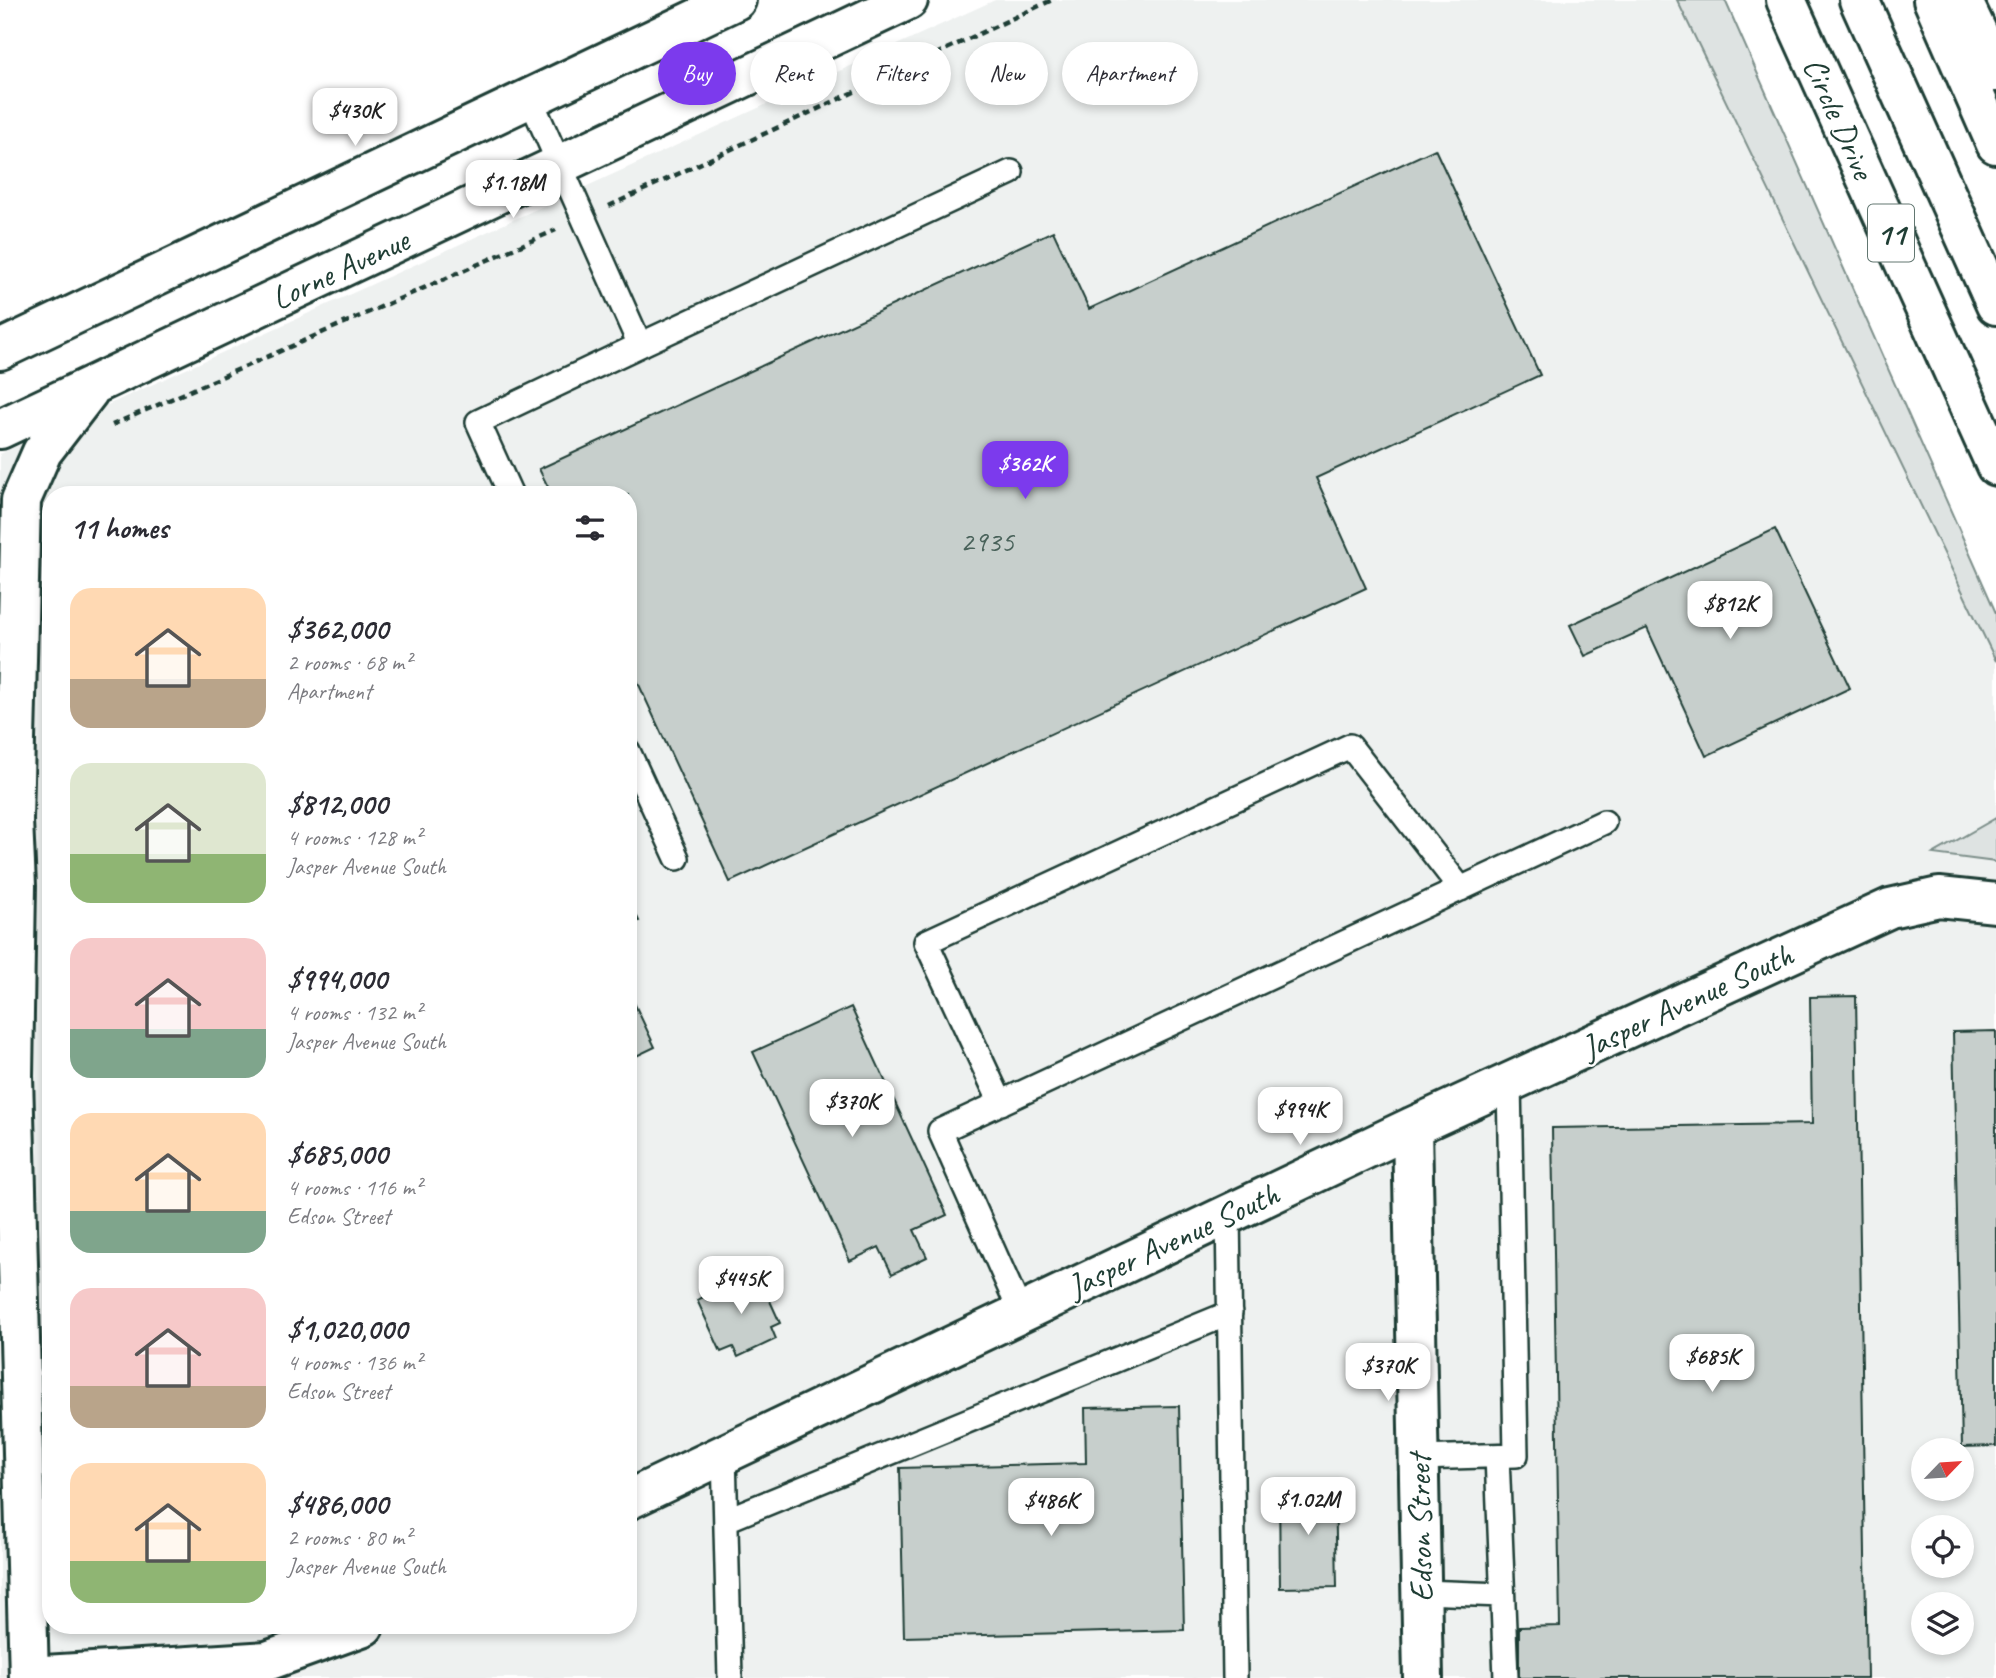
<!DOCTYPE html>
<html lang="en">
<head>
<meta charset="utf-8">
<style>
  body { margin:0; font-family:Caveat,sans-serif; background:#f7f7f7; color:#2b2b33; height:100vh; display:flex; flex-direction:column; font-size:26px; white-space:nowrap }
  * { box-sizing:border-box; margin:0 }
  p { font-size:23px; color:#7c7c81 }
  .icon { flex:none; width:38px; height:38px; fill:none; stroke:currentColor; stroke-width:2; stroke-linecap:round; stroke-linejoin:round }
  .map { position:relative; flex:1; overflow:hidden }
  .panel { position:absolute; left:42px; top:486px; width:595px; height:1148px; display:flex; flex-direction:column; background:#fff; border-radius:28px; box-shadow:0 4px 10px #0003 }
  .panel>* { flex:none }
  .hud { position:absolute; left:658px; top:42px; width:665px; height:63px; display:flex; gap:14px }
  .needle { width:46px; rotate:65deg }
  .tools { position:absolute; left:1911px; top:1438px; display:grid; gap:14px }
  .tools a { display:grid; place-items:center; width:63px; height:63px; border-radius:50%; background:#fff; box-shadow:0 4px 10px #0003; font-size:35px }
  .price { position:absolute; translate:-50% -60px; padding:0 16px; border-radius:14px; background:#fff; color:#222; font-size:23px; line-height:46px; filter:drop-shadow(0 2px 4px #0008) }
  .price::after { content:''; position:absolute; left:50%; top:42px; width:21px; height:16px; margin-left:-10px; background:inherit; clip-path:polygon(0 0,100% 0,50% 100%) }
  .price.on { background:#7c3aed; color:#fff }
  ul { padding:0; list-style:none }
  li { display:flex; align-items:center; gap:21px; height:175px; padding:0 28px }
  li span { display:grid; place-items:center; flex:none; width:196px; height:140px; border-radius:21px; color:#555 }
  li>.icon { margin-inline-start:auto }
  span .icon { width:84px; height:84px; fill:#fffc; stroke-width:1 }
  li b { font-size:30px }
  h2 { display:flex; justify-content:space-between; align-items:center; height:84px; padding:0 28px; font-size:30px }
  .tag { padding:0 24px; border-radius:32px; background:#fff; box-shadow:0 4px 10px #0003; font-size:24px; line-height:63px }
  .tag.on { background:#7c3aed; color:#fff }
  .map>svg:first-child { display:block }
  .built { fill:#eef1f0; fill-rule:evenodd }
  .green { fill:#dee3e2; stroke:#7e908b; stroke-width:2 }
  .building { fill:#c7cfcc; stroke:#1f3d34; stroke-width:2 }
  .lines { fill:none; stroke-linecap:round; stroke-linejoin:round }
  .service-casing { stroke:#1f3d34; stroke-width:28 }
  .minor-casing { stroke:#1f3d34; stroke-width:44 }
  .tertiary-casing { stroke:#1f3d34; stroke-width:44 }
  .secondary-casing { stroke:#1f3d34; stroke-width:44 }
  .motorway-casing { stroke:#1f3d34; stroke-width:44 }
  .path { stroke:#1f3d34; stroke-width:4.5; stroke-dasharray:7 5; stroke-linecap:butt }
  .service { stroke:#fff; stroke-width:23 }
  .minor { stroke:#fff; stroke-width:38 }
  .tertiary { stroke:#fff; stroke-width:38 }
  .secondary { stroke:#fff; stroke-width:38 }
  .motorway { stroke:#fff; stroke-width:38 }
  .labels { text-anchor:middle; dominant-baseline:central; stroke-width:5; stroke-linejoin:round; paint-order:stroke }
  .number-label { font-size:30px; fill:#49625a }
  .shield { fill:#fff; stroke:#627771; stroke-width:2 }
  .shield-label { font-size:32px; font-weight:bold; fill:#1f3d34 }
  .street-label { font-size:33px; fill:#1f3d34; stroke:#fff }
</style>
</head>
<body>
<div class="map">
<svg width="1996" height="1678" viewBox="0 0 1996 1678">
  <rect width="100%" height="100%" fill="#fff"/>
  <filter id="ink" filterUnits="userSpaceOnUse"><feTurbulence type="fractalNoise" baseFrequency=".0143" numOctaves="2"/><feDisplacementMap in="SourceGraphic" scale="14" xChannelSelector="R" yChannelSelector="G"/><feConvolveMatrix kernelMatrix="1 2 1 2 8 2 1 2 1" color-interpolation-filters="sRGB"/></filter>
  <g filter="url(#ink)">
    <!-- built -->
    <path class="built" d="M995,0h682l319,661v1017h-1996v-1224zM51,495h577v1131h-577zM1923,1451h39v38h-39zM1923,1528h39v38h-39zM1923,1605h39v38h-39z"/>
    <!-- green -->
    <path class="green" d="M1677,0h48l271,613v48z
      M1996,818v44l-63,-8z"/>
    <!-- building -->
    <path class="building" d="M1435,149l105,226 -224,103 50,110 -636,294 -102,-221v-166h-76l-13,-26 514,-238 36,78z
      M1775,529l75,159 -144,68 -59,-128 -62,28 -15,-31z
      M628,898l11,23 -11,4z
      M628,990l27,57 -27,13z
      M1856,996l11,682h-348v-51l41,-1 -8,-498 260,-4 -2,-127z
      M851,1007l96,208 -33,15 13,27 -35,17 -13,-27 -29,14 -97,-209z
      M1996,1031v415l-34,1 -9,-415z
      M757,1272l23,51 -9,4 5,12 -38,18 -5,-10 -12,5 -24,-52z
      M1179,1406l5,224 -280,7 -4,-169 186,-5 -1,-55z
      M1279,1486h56l2,101 -57,1z"/>
    <g class="lines">
      <!-- service casing -->
      <g class="service-casing">
        <path id="service" d="M530,98l110,247 371,-173
          M511,495l-33,-73 162,-77
          M628,751l49,107
          M1001,1103l-75,-161 424,-196 111,143
          M1228,1214l7,464
          M1021,1313l-81,-182 664,-309
          M724,1455l6,223
          M1497,1456l9,222
          M1419,1458l97,-3 -7,-373
          M726,1520l504,-207
          M1422,1592l80,3"/>
      </g>
      <!-- minor casing -->
      <g class="minor-casing">
        <path id="minor" d="M1412,1127l11,551
          M628,1500l784,-373 478,-219 49,-11 57,6
          M29,1676l238,-15 97,-35"/>
      </g>
      <!-- tertiary casing -->
      <g class="tertiary-casing">
        <path id="tertiary" d="M4,789l9,31 3,66 -3,190 16,602"/>
      </g>
      <!-- secondary casing -->
      <g class="secondary-casing">
        <path id="secondary" d="M0,350l736,-350
          M0,429l908,-429
          M13,820l8,-320 21,-48 47,-61"/>
      </g>
      <!-- motorway casing -->
      <g class="motorway-casing">
        <path id="motorway" d="M1786,0l210,466
          M1859,0l137,305
          M1933,0l63,144
          M1962,0l34,72"/>
      </g>
      <!-- path -->
      <path class="path" d="M609,206l443,-206
        M112,425l444,-195"/>
      <!-- service -->
      <use href="#service" class="service"/>
      <!-- minor -->
      <use href="#minor" class="minor"/>
      <!-- tertiary -->
      <use href="#tertiary" class="tertiary"/>
      <!-- secondary -->
      <use href="#secondary" class="secondary"/>
      <!-- motorway -->
      <use href="#motorway" class="motorway"/>
    </g>
  </g>
  <g class="labels">
    <!-- number labels -->
    <g class="number-label">
      <text x="987" y="541">2935</text>
    </g>
    <!-- shield labels -->
    <rect class="shield" x="1868" y="204.5" width="46" height="57" rx="5"/>
    <g class="shield-label">
      <text x="1891" y="233">11</text>
    </g>
    <!-- street labels -->
    <g class="street-label">
      <text transform="translate(1839 118) rotate(66)">Circle Drive</text>
      <text transform="translate(340 269) rotate(-25)">Lorne Avenue</text>
      <text transform="translate(1687 1001) rotate(-25)">Jasper Avenue South</text>
      <text transform="translate(1173 1240) rotate(-25)">Jasper Avenue South</text>
      <text transform="translate(1420 1528) rotate(-91)">Edson Street</text>
    </g>
  </g>
</svg>
<div class="tools">
<a><svg class="needle" viewBox="-14 -14 28 28"><path d="M0-13l5 13h-10z" fill="#e53935"/><path d="M0 13l5-13h-10z" fill="#7c7c81"/></svg></a>
<a><svg class="icon" aria-label="locate" viewBox="0 0 24 24"><circle cx="12" cy="12" r="6"/><path d="M12 2v4M12 18v4M2 12h4M18 12h4"/></svg></a>
<a><svg class="icon" aria-label="layers" viewBox="0 0 24 24"><path d="M12 4l9 5-9 5-9-5zM3 14l9 5 9-5"/></svg></a>
</div>
<b class="price" style="left:355px;top:148px">$430K</b>
<b class="price" style="left:513px;top:220px">$1.18M</b>
<b class="price on" style="left:1025px;top:501px">$362K</b>
<b class="price" style="left:1730px;top:641px">$812K</b>
<b class="price" style="left:852px;top:1139px">$370K</b>
<b class="price" style="left:1300px;top:1147px">$994K</b>
<b class="price" style="left:741px;top:1316px">$445K</b>
<b class="price" style="left:1712px;top:1394px">$685K</b>
<b class="price" style="left:1388px;top:1403px">$370K</b>
<b class="price" style="left:1308px;top:1537px">$1.02M</b>
<b class="price" style="left:1051px;top:1538px">$486K</b>
<div class="hud">
<a class="tag on">Buy</a>
<a class="tag">Rent</a>
<a class="tag">Filters</a>
<a class="tag">New</a>
<a class="tag">Apartment</a>
</div>
<section class="panel">
<h2>11 homes<svg class="icon" aria-label="filters" viewBox="0 0 24 24"><path d="M4 7h16M4 17h16"/><circle cx="9" cy="7" r="2"/><circle cx="15" cy="17" r="2"/></svg></h2>
<ul>
<li><span style="background:linear-gradient(#ffd9b3 65%,#b9a48a 0)"><svg class="icon" aria-label="home" viewBox="0 0 24 24"><path d="M3 11l9-7 9 7M6 9v11h12V9"/></svg></span><div><b>$362,000</b><p>2 rooms · 68 m²</p><p>Apartment</p></div></li>
<li><span style="background:linear-gradient(#dfe7d0 65%,#8fb573 0)"><svg class="icon" aria-label="home" viewBox="0 0 24 24"><path d="M3 11l9-7 9 7M6 9v11h12V9"/></svg></span><div><b>$812,000</b><p>4 rooms · 128 m²</p><p>Jasper Avenue South</p></div></li>
<li><span style="background:linear-gradient(#f6c9c9 65%,#7fa58c 0)"><svg class="icon" aria-label="home" viewBox="0 0 24 24"><path d="M3 11l9-7 9 7M6 9v11h12V9"/></svg></span><div><b>$994,000</b><p>4 rooms · 132 m²</p><p>Jasper Avenue South</p></div></li>
<li><span style="background:linear-gradient(#ffd9b3 70%,#7fa58c 0)"><svg class="icon" aria-label="home" viewBox="0 0 24 24"><path d="M3 11l9-7 9 7M6 9v11h12V9"/></svg></span><div><b>$685,000</b><p>4 rooms · 116 m²</p><p>Edson Street</p></div></li>
<li><span style="background:linear-gradient(#f6c9c9 70%,#b9a48a 0)"><svg class="icon" aria-label="home" viewBox="0 0 24 24"><path d="M3 11l9-7 9 7M6 9v11h12V9"/></svg></span><div><b>$1,020,000</b><p>4 rooms · 136 m²</p><p>Edson Street</p></div></li>
<li><span style="background:linear-gradient(#ffd9b3 70%,#8fb573 0)"><svg class="icon" aria-label="home" viewBox="0 0 24 24"><path d="M3 11l9-7 9 7M6 9v11h12V9"/></svg></span><div><b>$486,000</b><p>2 rooms · 80 m²</p><p>Jasper Avenue South</p></div></li>
</ul>
</section>
</div>
</body>
</html>
